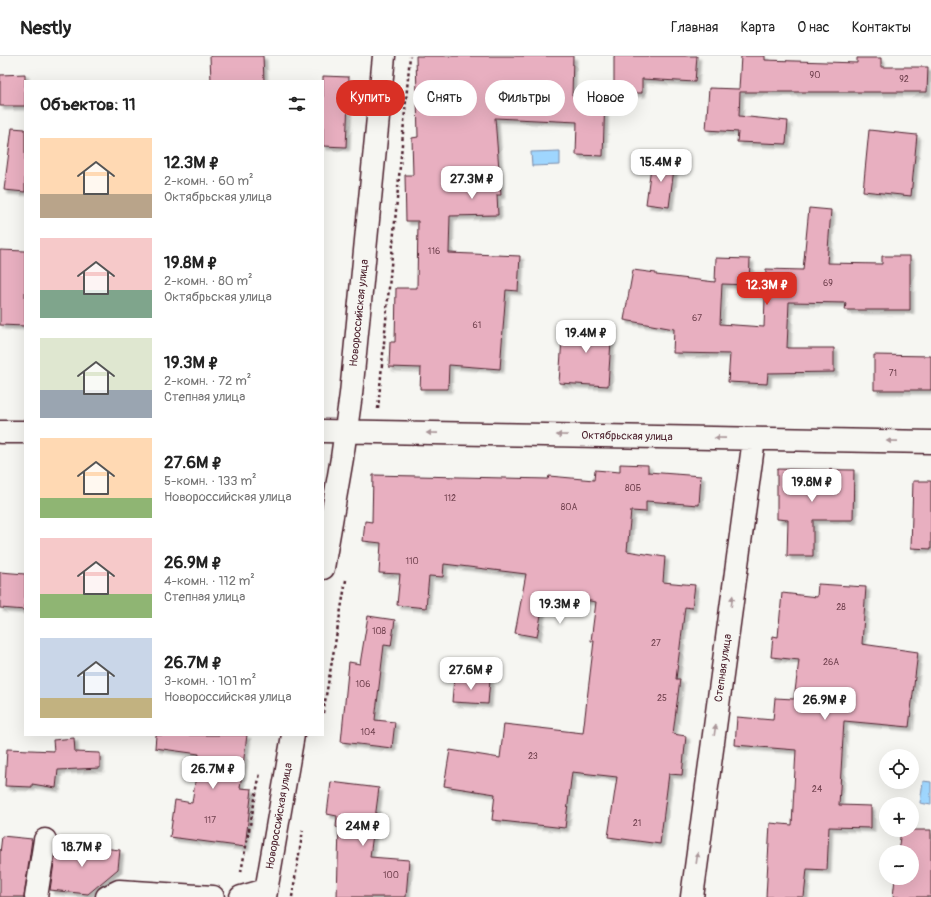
<!DOCTYPE html>
<html lang="ru">
<head>
<meta charset="utf-8">
<style>
  body { margin:0; font-family:Pangolin,sans-serif; background:#f2f2f2; color:#222; height:100vh; display:flex; flex-direction:column; font-size:15px; white-space:nowrap }
  * { box-sizing:border-box; margin:0 }
  p { font-size:13px; color:#767676 }
  .icon { flex:none; width:22px; height:22px; fill:none; stroke:currentColor; stroke-width:2; stroke-linecap:round; stroke-linejoin:round }
  .map { position:relative; flex:1; overflow:hidden }
  .side { position:absolute; left:24px; top:24px; width:300px; height:656px; display:flex; flex-direction:column; background:#fff; border-radius:0px; box-shadow:0 4px 16px #0002 }
  .side>* { flex:none }
  .guide { position:absolute; left:336px; top:24px; width:380px; height:36px; display:flex; gap:8px }
  .buttons { position:absolute; left:879px; top:693px; display:grid; gap:8px }
  .buttons a { display:grid; place-items:center; width:40px; height:40px; border-radius:50%; background:#fff; box-shadow:0 4px 16px #0002; font-size:20px }
  .price { position:absolute; translate:-50% -34px; padding:0 9px; border-radius:8px; background:#fff; color:#222; font-size:13px; line-height:26px; filter:drop-shadow(0 1px 2px #0008) }
  .price::after { content:''; position:absolute; left:50%; top:24px; width:12px; height:9px; margin-left:-6px; background:inherit; clip-path:polygon(0 0,100% 0,50% 100%) }
  .price.current { background:#d93025; color:#fff }
  ul { padding:0; list-style:none }
  li { display:flex; align-items:center; gap:12px; height:100px; padding:0 16px }
  li span { display:grid; place-items:center; flex:none; width:112px; height:80px; border-radius:0px; color:#555 }
  li>.icon { margin-inline-start:auto }
  span .icon { width:48px; height:48px; fill:#fffc; stroke-width:1 }
  li b { font-size:17px }
  h2 { display:flex; justify-content:space-between; align-items:center; height:48px; padding:0 16px; font-size:17px }
  .pill { padding:0 14px; border-radius:18px; background:#fff; box-shadow:0 4px 16px #0002; font-size:14px; line-height:36px }
  .pill.current { background:#d93025; color:#fff }
  header { display:flex; align-items:center; gap:24px; box-sizing:border-box; height:56px; padding:0 20px; background:#fff; border-bottom:1px solid #e0e0e0 }
  header strong { font-size:19px }
  nav { display:flex; gap:22px; margin-inline-start:auto; font-size:14px }
  .map>svg:first-child { display:block }
  .water { fill:#9fd6fe; stroke:#7d8daa }
  .building { fill:#e8afc0; stroke:#4a1f2b; filter:url(#shadow) }
  .lines { fill:none; stroke-linecap:round; stroke-linejoin:round }
  .minor-casing { stroke:#4a1f2b; stroke-width:25 }
  .path { stroke:#4a1f2b; stroke-width:2.5; stroke-dasharray:3 3; stroke-linecap:butt }
  .minor { stroke:#f6f6f2; stroke-width:22 }
  .oneway { fill:#a99598 }
  .labels { text-anchor:middle; dominant-baseline:central; stroke-width:3.5; stroke-linejoin:round; paint-order:stroke }
  .number-label { font-size:9px; fill:#724350 }
  .street-label { font-size:11px; fill:#4a1f2b; stroke:#f6f6f2 }
</style>
</head>
<body>
<header>
<strong>Nestly</strong>
<nav><a>Главная</a><a>Карта</a><a>О нас</a><a>Контакты</a></nav>
</header>
<div class="map">
<svg width="931" height="841" viewBox="0 0 931 841">
  <defs>
    <filter id="shadow"><feDropShadow dx="3.5" dy="3.5" stdDeviation="1" flood-color="#0004"/></filter>
  </defs>
  <rect width="100%" height="100%" fill="#f6f6f2"/>
  <filter id="ink" filterUnits="userSpaceOnUse"><feTurbulence type="fractalNoise" baseFrequency=".025" numOctaves="2"/><feDisplacementMap in="SourceGraphic" scale="8" xChannelSelector="R" yChannelSelector="G"/><feConvolveMatrix kernelMatrix="1 2 1 2 8 2 1 2 1" color-interpolation-filters="sRGB"/></filter>
  <g filter="url(#ink)">
    <!-- water -->
    <path class="water" d="M560,95v14l-28,1 -1,-14z
      M923,725l8,1v23l-11,-2z"/>
    <!-- building -->
    <path class="building" d="M210,0h53l1,25h-53z
      M416,0h157l-1,40 33,1 -2,59 -27,-1 1,-33 -82,-4 6,77h-4l1,20 -48,1 -1,37 71,3 -2,35 -12,-1 -6,79 -51,-4 -1,24h-28l1,-21 -32,-1 1,-25h5l1,-54h21l1,-67h-12l-1,-46h8l-1,-37 6,-1z
      M614,0h83l-2,26 -53,-3v14h-28z
      M741,0h24v4l92,3v-5h24v9h47l-1,25h-187l-1,24 49,5 -2,23 -49,-2 1,-10 -32,-2 3,-42 30,1z
      M25,18v32h-25v-31z
      M323,20l26,1 -3,70 -23,-1z
      M12,72l13,1v63l-21,-2z
      M869,74l48,5 -6,61 -48,-5z
      M652,103l23,2 -6,46 -23,-3z
      M809,152l22,2 -4,53 55,1v-8h28v54h-65l1,-7 -57,-1 -2,46h47v24l-66,1 -1,11 -39,-2 2,-28 -57,-1 1,-24 -50,-9 9,-50 23,3v2l59,7 1,-24 34,1 -1,26 -27,-1 -2,40 44,3 2,-58 37,1z
      M0,194l25,1v75l-25,-1z
      M563,267l49,3 -4,60 -49,-3z
      M874,299l57,1v34h-57z
      M620,408l28,1v7l53,4 -2,29 -53,-4v11l-15,-1 -4,40 38,6 -2,25 32,3 -3,23 -7,-1 -9,72h4l-7,55 13,2 -4,39 -13,-1 -9,70 -52,-7 9,-60 -45,-5 -7,56 -73,-8 3,-26 -51,-8 6,-36 50,8 4,-34 79,9 11,-92h-3l5,-39 -51,-9 -8,44 -22,-4 11,-59 -82,-10 -1,13 -14,-1 -3,32 -29,-3 3,-31 -21,-1 2,-30 -18,-2 2,-20 7,1 1,-47 175,4 1,-3 45,4 1,-10 25,2z
      M777,413l77,1 -1,50h-40v36h-26l1,-36 -11,-1z
      M913,425h18v68l-20,-1z
      M0,516l25,2v36l-25,-2z
      M818,528l48,3 -4,57 56,8 -9,75 -65,-6 -5,84 32,1v22l-42,-1 -2,43 -20,-1 -3,28h-38l4,-74 22,2 4,-75 -61,-5 2,-28 36,3 2,-22 19,1 5,-39 -28,-3 2,-21 5,1 4,-44 35,4z
      M368,560l27,4 -4,26 -7,-1 -9,75 20,2 -3,26 -51,-6 8,-80 11,2z
      M454,621l36,3 -2,24 -36,-2z
      M156,679h91l-7,53 12,1 -7,58 -75,-10 5,-37 17,3 7,-49 -44,-6z
      M74,682l1,14 25,1v15l-42,2 -2,18 -24,-4v3l-27,-1 2,-37 47,2 -1,-11z
      M331,726l48,6 -9,69 39,3 -3,37h-69l2,-69 -3,-1 1,-11 -10,-2z
      M901,774h30v67h-38l2,-19h17v-26h-14z
      M2,780l30,3 -8,58h-24v-44z
      M57,787l63,7 -2,19 -30,25 -38,-4z"/>
    <g class="lines">
      <!-- minor casing -->
      <g class="minor-casing">
        <path id="minor" d="M323,375l608,11
          M0,376h25
          M323,512l19,-110 9,-64 33,-338
          M36,841l9,-57
          M107,841l12,-6 94,6
          M241,841l25,-7
          M265,841l28,-162
          M692,841l62,-458"/>
      </g>
      <!-- path -->
      <path class="path" d="M378,353l32,-353
        M323,657l23,-133
        M241,816l19,-99
        M292,841l11,-67"/>
      <!-- minor -->
      <use href="#minor" class="minor"/>
    </g>
    <!-- one-way arrows -->
    <defs><path id="oneway-solid" d="M-6-.8H1V-3.2L6.5 0L1 3.2V.8H-6Z"/></defs>
    <g class="oneway">
      <use href="#oneway-solid" transform="translate(432 377) rotate(-179)"/>
      <use href="#oneway-solid" transform="translate(562 379) rotate(-179)"/>
      <use href="#oneway-solid" transform="translate(720 382) rotate(-179)"/>
      <use href="#oneway-solid" transform="translate(892 385) rotate(-179)"/>
      <use href="#oneway-solid" transform="translate(732 545) rotate(-82)"/>
      <use href="#oneway-solid" transform="translate(715 674) rotate(-82)"/>
      <use href="#oneway-solid" transform="translate(697 802) rotate(-82)"/>
    </g>
  </g>
  <g class="labels">
    <!-- number labels -->
    <g class="number-label">
      <text x="815" y="19">90</text>
      <text x="904" y="23">92</text>
      <text x="434" y="195">116</text>
      <text x="828" y="227">69</text>
      <text x="697" y="262">67</text>
      <text x="477" y="269">61</text>
      <text x="893" y="317">71</text>
      <text x="633" y="432">80Б</text>
      <text x="450" y="442">112</text>
      <text x="569" y="451">80А</text>
      <text x="412" y="505">110</text>
      <text x="841" y="551">28</text>
      <text x="379" y="575">108</text>
      <text x="656" y="587">27</text>
      <text x="831" y="606">26А</text>
      <text x="363" y="628">106</text>
      <text x="662" y="642">25</text>
      <text x="368" y="676">104</text>
      <text x="533" y="700">23</text>
      <text x="817" y="733">24</text>
      <text x="210" y="764">117</text>
      <text x="637" y="767">21</text>
      <text x="391" y="819">100</text>
    </g>
    <!-- street labels -->
    <g class="street-label">
      <text transform="translate(359 257) rotate(-84)">Новороссийская улица</text>
      <text transform="translate(627 380) rotate(1)">Октябрьская улица</text>
      <text transform="translate(723 612) rotate(-82)">Степная улица</text>
      <text transform="translate(279 760) rotate(-80)">Новороссийская улица</text>
    </g>
  </g>
</svg>
<div class="buttons">
<a><svg class="icon" aria-label="locate" viewBox="0 0 24 24"><circle cx="12" cy="12" r="6"/><path d="M12 2v4M12 18v4M2 12h4M18 12h4"/></svg></a>
<a>+</a>
<a>−</a>
</div>
<b class="price" style="left:661px;top:127px">15.4M ₽</b>
<b class="price" style="left:472px;top:144px">27.3M ₽</b>
<b class="price current" style="left:767px;top:250px">12.3M ₽</b>
<b class="price" style="left:586px;top:298px">19.4M ₽</b>
<b class="price" style="left:812px;top:447px">19.8M ₽</b>
<b class="price" style="left:560px;top:569px">19.3M ₽</b>
<b class="price" style="left:471px;top:635px">27.6M ₽</b>
<b class="price" style="left:825px;top:665px">26.9M ₽</b>
<b class="price" style="left:213px;top:734px">26.7M ₽</b>
<b class="price" style="left:363px;top:791px">24M ₽</b>
<b class="price" style="left:82px;top:812px">18.7M ₽</b>
<div class="guide">
<a class="pill current">Купить</a>
<a class="pill">Снять</a>
<a class="pill">Фильтры</a>
<a class="pill">Новое</a>
</div>
<section class="side">
<h2>Объектов: 11<svg class="icon" aria-label="filters" viewBox="0 0 24 24"><path d="M4 7h16M4 17h16"/><circle cx="9" cy="7" r="2"/><circle cx="15" cy="17" r="2"/></svg></h2>
<ul>
<li><span style="background:linear-gradient(#ffd9b3 70%,#b9a48a 0)"><svg class="icon" aria-label="home" viewBox="0 0 24 24"><path d="M3 11l9-7 9 7M6 9v11h12V9"/></svg></span><div><b>12.3M ₽</b><p>2-комн. · 60 m²</p><p>Октябрьская улица</p></div></li>
<li><span style="background:linear-gradient(#f6c9c9 65%,#7fa58c 0)"><svg class="icon" aria-label="home" viewBox="0 0 24 24"><path d="M3 11l9-7 9 7M6 9v11h12V9"/></svg></span><div><b>19.8M ₽</b><p>2-комн. · 80 m²</p><p>Октябрьская улица</p></div></li>
<li><span style="background:linear-gradient(#dfe7d0 65%,#9aa5b1 0)"><svg class="icon" aria-label="home" viewBox="0 0 24 24"><path d="M3 11l9-7 9 7M6 9v11h12V9"/></svg></span><div><b>19.3M ₽</b><p>2-комн. · 72 m²</p><p>Степная улица</p></div></li>
<li><span style="background:linear-gradient(#ffd9b3 75%,#8fb573 0)"><svg class="icon" aria-label="home" viewBox="0 0 24 24"><path d="M3 11l9-7 9 7M6 9v11h12V9"/></svg></span><div><b>27.6M ₽</b><p>5-комн. · 133 m²</p><p>Новороссийская улица</p></div></li>
<li><span style="background:linear-gradient(#f6c9c9 70%,#8fb573 0)"><svg class="icon" aria-label="home" viewBox="0 0 24 24"><path d="M3 11l9-7 9 7M6 9v11h12V9"/></svg></span><div><b>26.9M ₽</b><p>4-комн. · 112 m²</p><p>Степная улица</p></div></li>
<li><span style="background:linear-gradient(#c9d6e8 75%,#c2b280 0)"><svg class="icon" aria-label="home" viewBox="0 0 24 24"><path d="M3 11l9-7 9 7M6 9v11h12V9"/></svg></span><div><b>26.7M ₽</b><p>3-комн. · 101 m²</p><p>Новороссийская улица</p></div></li>
</ul>
</section>
</div>
</body>
</html>
